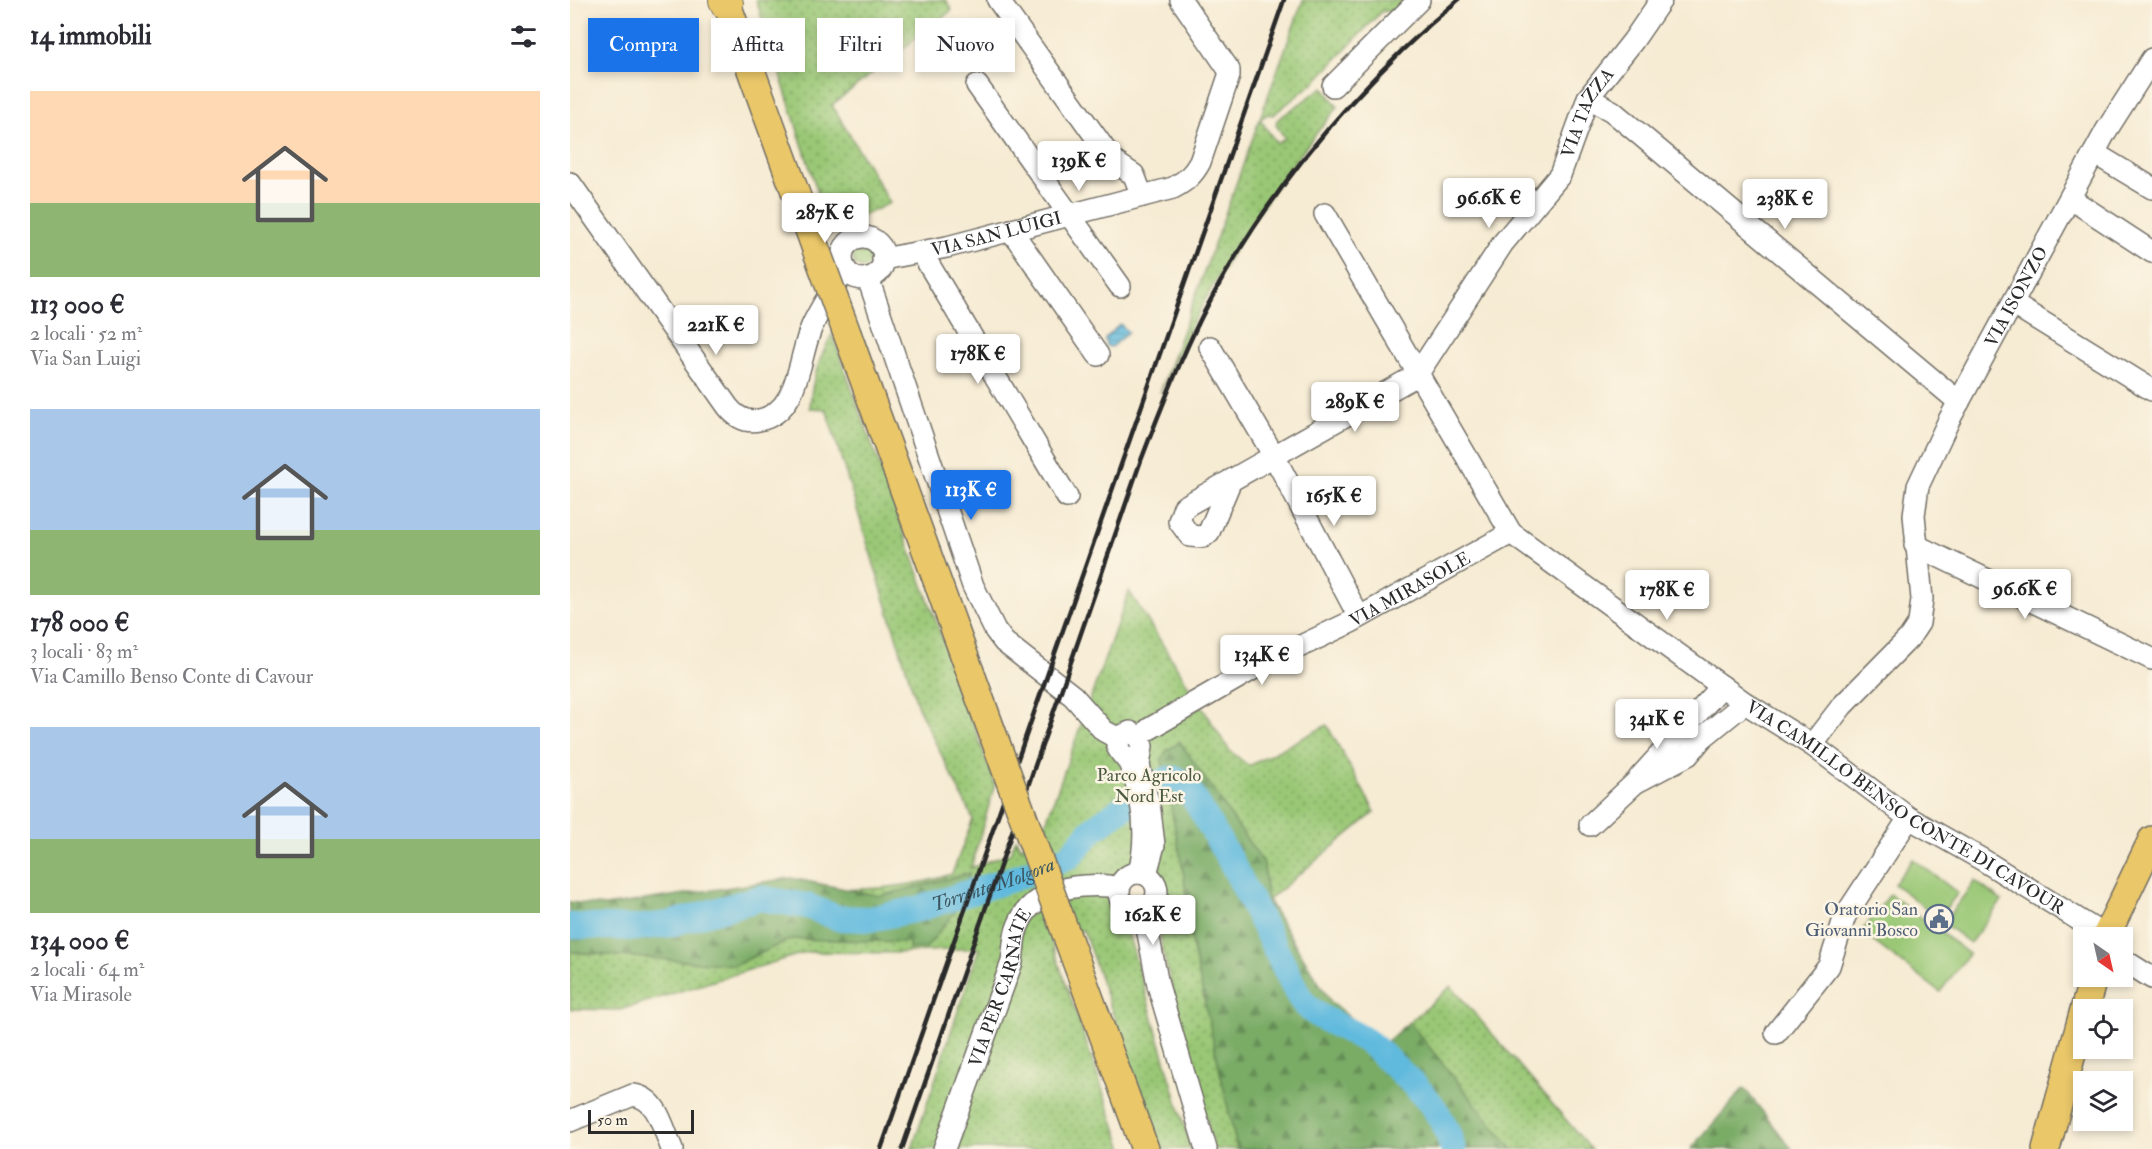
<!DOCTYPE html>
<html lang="it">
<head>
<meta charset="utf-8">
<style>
  body { margin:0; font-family:"IM FELL Double Pica",serif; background:#f2f2f3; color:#2b2b33; height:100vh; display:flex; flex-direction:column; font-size:22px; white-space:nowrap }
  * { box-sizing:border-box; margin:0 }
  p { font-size:20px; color:#7c7c81 }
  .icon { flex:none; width:33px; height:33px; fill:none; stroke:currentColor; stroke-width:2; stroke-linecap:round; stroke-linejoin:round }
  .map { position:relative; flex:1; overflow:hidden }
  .drawer { display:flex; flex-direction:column; background:#fff; width:570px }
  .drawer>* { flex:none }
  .hud { position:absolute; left:18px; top:18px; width:570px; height:54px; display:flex; gap:12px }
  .needle { width:39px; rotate:146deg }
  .buttons { position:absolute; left:1503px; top:927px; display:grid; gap:12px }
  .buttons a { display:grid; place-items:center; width:60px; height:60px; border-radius:0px; background:#fff; box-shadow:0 3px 9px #0003; font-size:30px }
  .scale { position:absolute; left:18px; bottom:15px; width:106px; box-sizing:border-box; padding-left:6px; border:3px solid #2b2b2b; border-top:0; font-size:16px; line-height:21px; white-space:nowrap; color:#2b2b2b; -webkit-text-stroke:4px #fcf5e5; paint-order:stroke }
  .price { position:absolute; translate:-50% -51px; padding:0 14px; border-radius:6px; background:#fff; color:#222; font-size:20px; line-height:39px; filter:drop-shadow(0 2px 3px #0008) }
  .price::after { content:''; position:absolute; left:50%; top:36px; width:18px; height:14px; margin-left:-9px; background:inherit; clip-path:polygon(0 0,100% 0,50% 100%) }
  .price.on { background:#1a73e8; color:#fff }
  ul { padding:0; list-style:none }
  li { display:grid; align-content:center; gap:12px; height:318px; padding:0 30px }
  li span { display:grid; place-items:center; height:186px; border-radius:0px; color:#555 }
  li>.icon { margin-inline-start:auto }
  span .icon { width:108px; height:108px; fill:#fffc; stroke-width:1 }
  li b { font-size:26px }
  h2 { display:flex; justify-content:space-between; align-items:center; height:72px; padding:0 30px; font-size:26px }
  .tag { padding:0 21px; border-radius:0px; background:#fff; box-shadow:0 3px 9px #0003; font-size:21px; line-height:54px }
  .tag.on { background:#1a73e8; color:#fff }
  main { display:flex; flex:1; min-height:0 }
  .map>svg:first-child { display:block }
  .green { fill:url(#green-dots); stroke:#627950; stroke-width:1.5 }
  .forest { fill:url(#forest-firs); stroke:#526c48; stroke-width:1.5 }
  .pitch { fill:#99c775; stroke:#627950; stroke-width:1.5 }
  .water { fill:url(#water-rules); stroke:#467284; stroke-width:1.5 }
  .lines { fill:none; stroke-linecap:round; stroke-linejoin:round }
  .river { stroke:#60bade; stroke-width:26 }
  .minor-casing { stroke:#726e66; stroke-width:24 }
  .major-casing { stroke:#726e66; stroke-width:30 }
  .highway-casing { stroke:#726e66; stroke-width:34 }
  .minor { stroke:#fff; stroke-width:21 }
  .major { stroke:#eac769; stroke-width:27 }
  .highway { stroke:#eac769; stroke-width:32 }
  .rail { stroke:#2b2b2b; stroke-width:4.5 }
  .major-bridge-casing { stroke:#726e66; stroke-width:30; stroke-linecap:butt }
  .major-bridge { stroke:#eac769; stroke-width:27 }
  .labels { text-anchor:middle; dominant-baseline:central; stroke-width:5; stroke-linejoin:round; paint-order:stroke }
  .street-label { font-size:18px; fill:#2b2b2b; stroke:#fcf5e5 }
  .park-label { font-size:18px; fill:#4c5a41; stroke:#fcf5e5 }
  .service-label { font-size:18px; fill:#4e5e75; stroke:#fcf5e5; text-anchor:end }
  .water-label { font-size:20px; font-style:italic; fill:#3b5661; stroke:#fcf5e5 }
</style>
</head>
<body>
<main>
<section class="drawer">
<h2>14 immobili<svg class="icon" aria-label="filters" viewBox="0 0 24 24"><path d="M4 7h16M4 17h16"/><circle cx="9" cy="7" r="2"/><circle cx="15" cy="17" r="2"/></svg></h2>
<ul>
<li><span style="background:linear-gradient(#ffd9b3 60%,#8fb573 0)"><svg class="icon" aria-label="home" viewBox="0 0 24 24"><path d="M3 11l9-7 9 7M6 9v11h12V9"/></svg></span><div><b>113 000 €</b><p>2 locali · 52 m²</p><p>Via San Luigi</p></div></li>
<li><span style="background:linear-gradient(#a9c7e8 65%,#8fb573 0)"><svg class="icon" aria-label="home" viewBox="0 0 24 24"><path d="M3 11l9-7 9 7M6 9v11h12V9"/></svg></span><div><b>178 000 €</b><p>3 locali · 83 m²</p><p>Via Camillo Benso Conte di Cavour</p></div></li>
<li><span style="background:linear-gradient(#a9c7e8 60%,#8fb573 0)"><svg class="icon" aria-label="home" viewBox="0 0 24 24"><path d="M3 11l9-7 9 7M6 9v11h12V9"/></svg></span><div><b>134 000 €</b><p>2 locali · 64 m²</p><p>Via Mirasole</p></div></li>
</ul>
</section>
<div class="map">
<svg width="1582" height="1149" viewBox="0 0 1582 1149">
  <defs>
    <pattern id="green-dots" width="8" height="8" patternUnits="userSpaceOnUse" patternTransform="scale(1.5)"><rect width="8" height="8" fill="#99c775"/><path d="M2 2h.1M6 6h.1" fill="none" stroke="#7da260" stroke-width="1.8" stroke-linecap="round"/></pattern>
    <pattern id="forest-firs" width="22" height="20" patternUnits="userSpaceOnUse" patternTransform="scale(1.5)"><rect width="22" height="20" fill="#7aac66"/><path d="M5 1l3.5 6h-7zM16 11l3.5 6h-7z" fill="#648c54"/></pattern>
    <pattern id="water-rules" width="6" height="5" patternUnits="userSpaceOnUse" patternTransform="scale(1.5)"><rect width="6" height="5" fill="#60bade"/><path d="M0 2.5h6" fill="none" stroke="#4f97b4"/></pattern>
  </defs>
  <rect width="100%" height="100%" fill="#fcf5e5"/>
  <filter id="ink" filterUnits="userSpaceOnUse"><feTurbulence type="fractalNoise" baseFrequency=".0167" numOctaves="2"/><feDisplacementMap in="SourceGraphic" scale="12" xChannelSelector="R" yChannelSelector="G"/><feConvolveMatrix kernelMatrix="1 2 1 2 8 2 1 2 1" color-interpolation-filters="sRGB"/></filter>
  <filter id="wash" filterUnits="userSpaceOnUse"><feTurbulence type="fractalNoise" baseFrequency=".008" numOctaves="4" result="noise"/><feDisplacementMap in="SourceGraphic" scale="24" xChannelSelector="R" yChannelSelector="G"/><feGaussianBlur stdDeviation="1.35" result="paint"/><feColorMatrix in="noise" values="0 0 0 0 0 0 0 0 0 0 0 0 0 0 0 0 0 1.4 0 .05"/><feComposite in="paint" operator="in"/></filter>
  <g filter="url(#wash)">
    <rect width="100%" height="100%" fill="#f6ebd3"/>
    <!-- green -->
    <path class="green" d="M186,0h190l6,10 -120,95 58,98 -60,28z
      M733,0h107l-15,14 -8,-3 -6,1 -65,69 -43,34 -5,-1 -8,5 17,25 8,-6 -9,-13 1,-5 46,-33 15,20c-74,88 -133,181 -178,286z
      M283 258a10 10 0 1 1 20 0a10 10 0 1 1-20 0Z
      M262,334l163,450 -24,84 39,-15 6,-14 5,9 25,-26 83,-231 100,159 20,16 78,-41 48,87 -107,88 63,103 52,42 68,-59 140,163h-377l-52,-200 -5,-67 -4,-6 -19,-7 -18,11 -6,12 7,14 -5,4 14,16 65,223h-30l-78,-219 -32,11 72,208h-211l67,-201 -84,5 -88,-1 -187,58 -50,-1v-96c67,-7 133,-17 200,-21 61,-4 123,2 182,-18l21,-55 -55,-112 -92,-298 -16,-1c1,-28 9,-49 22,-74z"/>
    <!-- forest -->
    <path class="forest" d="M610,742l84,122 3,36 64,102 52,43 26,-23 103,127h-275l-45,-205 -9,-74 -21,-110 4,-9z
      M400,873l-13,36 -31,39 -17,1v-7l-118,-3 -56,26 -165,-13v-50l35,4 186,-28 89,18z
      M1174,1088l48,61h-101z"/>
    <!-- pitch -->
    <path class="pitch" d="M1343,859l45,34 -19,25 -45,-34z
      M1405,881l27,20 -32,42 -27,-20z
      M1320,894l79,60 -29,38 -79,-60z"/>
    <!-- water -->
    <path class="water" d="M550,324l8,8 -16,15 -6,-1 -1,-7z"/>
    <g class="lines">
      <!-- river -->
      <path class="river" id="s1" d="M0,926l66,2 34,-4 90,-26 47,8 31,12 32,1 48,-10 97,-31 55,-22 23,-27 61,-43 14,-7h9l7,5 13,19 37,64 66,131c17,23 41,27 65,42 9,5 16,14 24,21 30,28 53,47 64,88"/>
    </g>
  </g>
  <g filter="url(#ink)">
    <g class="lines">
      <!-- minor casing -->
      <g class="minor-casing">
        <g id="minor">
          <path d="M428,0l115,161 21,14 8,21"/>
          <path d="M407,85l143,201"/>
          <path d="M763,86l86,-86"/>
          <path d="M1018,98l24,13 347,291"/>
          <path d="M1524,153l58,35"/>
          <path d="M0,183l158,224c8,10 18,16 31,13 41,-8 39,-63 53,-94 9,-20 22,-38 33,-56"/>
          <path d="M1501,199l81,53"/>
          <path id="s2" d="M755,214l186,319 234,170 67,42 97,73 74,42 122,76"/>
          <path d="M441,230l87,125"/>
          <circle cx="293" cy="258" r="21"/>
          <path d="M352,253l145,244"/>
          <path id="s3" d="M313,259l64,-12 226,-59c13,-7 20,-13 27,-26l29,-86v-6l-48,-70"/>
          <path d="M298,278l105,308 22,44 9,12 69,54 31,35 15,8"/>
          <path d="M1443,304l139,86"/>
          <path d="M640,347l64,109 85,161"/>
          <path id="s4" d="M661,480l-22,52 -6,5 -13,-1 -11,-15 5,-14 233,-132 86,-132 57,-68 28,-77 45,-57 28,-41"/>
          <path d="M1345,545l237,114"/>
          <path id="s5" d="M579,729l104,-60 98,-47 160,-89"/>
          <path id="s6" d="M1242,745l30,-39 67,-68 10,-15 3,-24 -8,-84 4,-29 31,-66 157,-289 46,-72"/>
          <path d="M1069,778l83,-92"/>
          <path d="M1020,825l45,-42 53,-28 14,-17 43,-35"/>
          <circle cx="568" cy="892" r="19"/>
          <path d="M569,873c9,-36 5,-73 -9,-108 -3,-7 -10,-11 -13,-19l4,-10 9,-4 9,5 3,9 -3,19 11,46 4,34 -8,29"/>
          <path d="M577,928l11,57 48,164"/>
          <path d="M1552,959l30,19"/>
          <path d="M1206,1033l53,-67 16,-50 64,-98"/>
          <path d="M0,1121l63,-26c25,3 30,33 39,54"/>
          <path id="s7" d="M374,1149l68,-187c2,-12 1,-25 6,-36 14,-37 57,-42 91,-40"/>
        </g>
      </g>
      <!-- major casing -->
      <g class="major-casing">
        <path id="major" d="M157,4l90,248
          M278,336l155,426
          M488,912l87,237
          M1535,938l47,-98
          M1514,1010l10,-34
          M1476,1149l38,-139"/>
      </g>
      <!-- highway casing -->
      <g class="highway-casing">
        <path id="highway" d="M155,0l2,4"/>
      </g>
      <!-- minor -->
      <use href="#minor" class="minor"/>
      <!-- major -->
      <use href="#major" class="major"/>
      <!-- highway -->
      <use href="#highway" class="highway"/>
      <!-- rail -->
      <path class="rail" d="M311,1149l403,-1149
        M332,1149l238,-686c19,-50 38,-99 62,-147 63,-122 152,-228 256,-316"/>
      <!-- major-bridge casing -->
      <g class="major-bridge-casing">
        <path id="major-bridge" d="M247,252l31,84
          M433,762l55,150"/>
      </g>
      <!-- major-bridge -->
      <use href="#major-bridge" class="major-bridge"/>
    </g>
  </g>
  <!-- icons -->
  <defs>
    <g id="civic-ring" transform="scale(1.5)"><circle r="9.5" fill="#fcf5e5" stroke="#5c6f8a" stroke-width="1.5"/><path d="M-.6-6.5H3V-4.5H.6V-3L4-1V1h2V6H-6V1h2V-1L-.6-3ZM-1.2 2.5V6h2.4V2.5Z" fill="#5c6f8a"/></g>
  </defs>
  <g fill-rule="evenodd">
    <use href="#civic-ring" x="1369" y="919"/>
  </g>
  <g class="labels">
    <!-- street labels -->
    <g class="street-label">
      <text stroke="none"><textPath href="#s4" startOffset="693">VIA TAZZA</textPath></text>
      <text stroke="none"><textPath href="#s3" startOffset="116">VIA SAN LUIGI</textPath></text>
      <text stroke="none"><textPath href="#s6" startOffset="514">VIA ISONZO</textPath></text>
      <text stroke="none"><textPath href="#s5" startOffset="296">VIA MIRASOLE</textPath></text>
      <text stroke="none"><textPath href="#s2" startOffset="850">VIA CAMILLO BENSO CONTE DI CAVOUR</textPath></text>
      <text stroke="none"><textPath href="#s7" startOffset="171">VIA PER CARNATE</textPath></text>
    </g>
    <!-- park labels -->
    <g class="park-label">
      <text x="579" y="775">Parco Agricolo<tspan x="579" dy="21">Nord Est</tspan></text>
    </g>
    <!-- service labels -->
    <g class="service-label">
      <text x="1348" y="909">Oratorio San<tspan x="1348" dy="21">Giovanni Bosco</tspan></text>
    </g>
    <!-- water labels -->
    <g class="water-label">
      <text stroke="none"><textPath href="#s1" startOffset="435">Torrente Molgora</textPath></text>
    </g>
  </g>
</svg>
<div class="buttons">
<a><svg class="needle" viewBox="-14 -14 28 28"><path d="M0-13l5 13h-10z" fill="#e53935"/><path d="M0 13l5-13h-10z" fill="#7c7c81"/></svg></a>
<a><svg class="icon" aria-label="locate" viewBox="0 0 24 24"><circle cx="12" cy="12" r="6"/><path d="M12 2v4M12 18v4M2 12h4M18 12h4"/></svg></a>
<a><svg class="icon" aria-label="layers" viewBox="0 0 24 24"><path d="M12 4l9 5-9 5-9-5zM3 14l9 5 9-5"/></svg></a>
</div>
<div class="scale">50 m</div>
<b class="price" style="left:509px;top:192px">139K €</b>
<b class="price" style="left:919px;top:229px">96.6K €</b>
<b class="price" style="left:1215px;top:230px">238K €</b>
<b class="price" style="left:255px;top:244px">287K €</b>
<b class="price" style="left:146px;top:356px">221K €</b>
<b class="price" style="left:408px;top:385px">178K €</b>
<b class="price" style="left:785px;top:433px">289K €</b>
<b class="price on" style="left:401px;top:521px">113K €</b>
<b class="price" style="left:764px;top:527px">165K €</b>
<b class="price" style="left:1455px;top:620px">96.6K €</b>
<b class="price" style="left:1097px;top:621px">178K €</b>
<b class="price" style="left:692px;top:686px">134K €</b>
<b class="price" style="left:1087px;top:750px">341K €</b>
<b class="price" style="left:583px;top:946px">162K €</b>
<div class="hud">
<a class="tag on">Compra</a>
<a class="tag">Affitta</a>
<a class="tag">Filtri</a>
<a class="tag">Nuovo</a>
</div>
</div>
</main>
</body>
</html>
